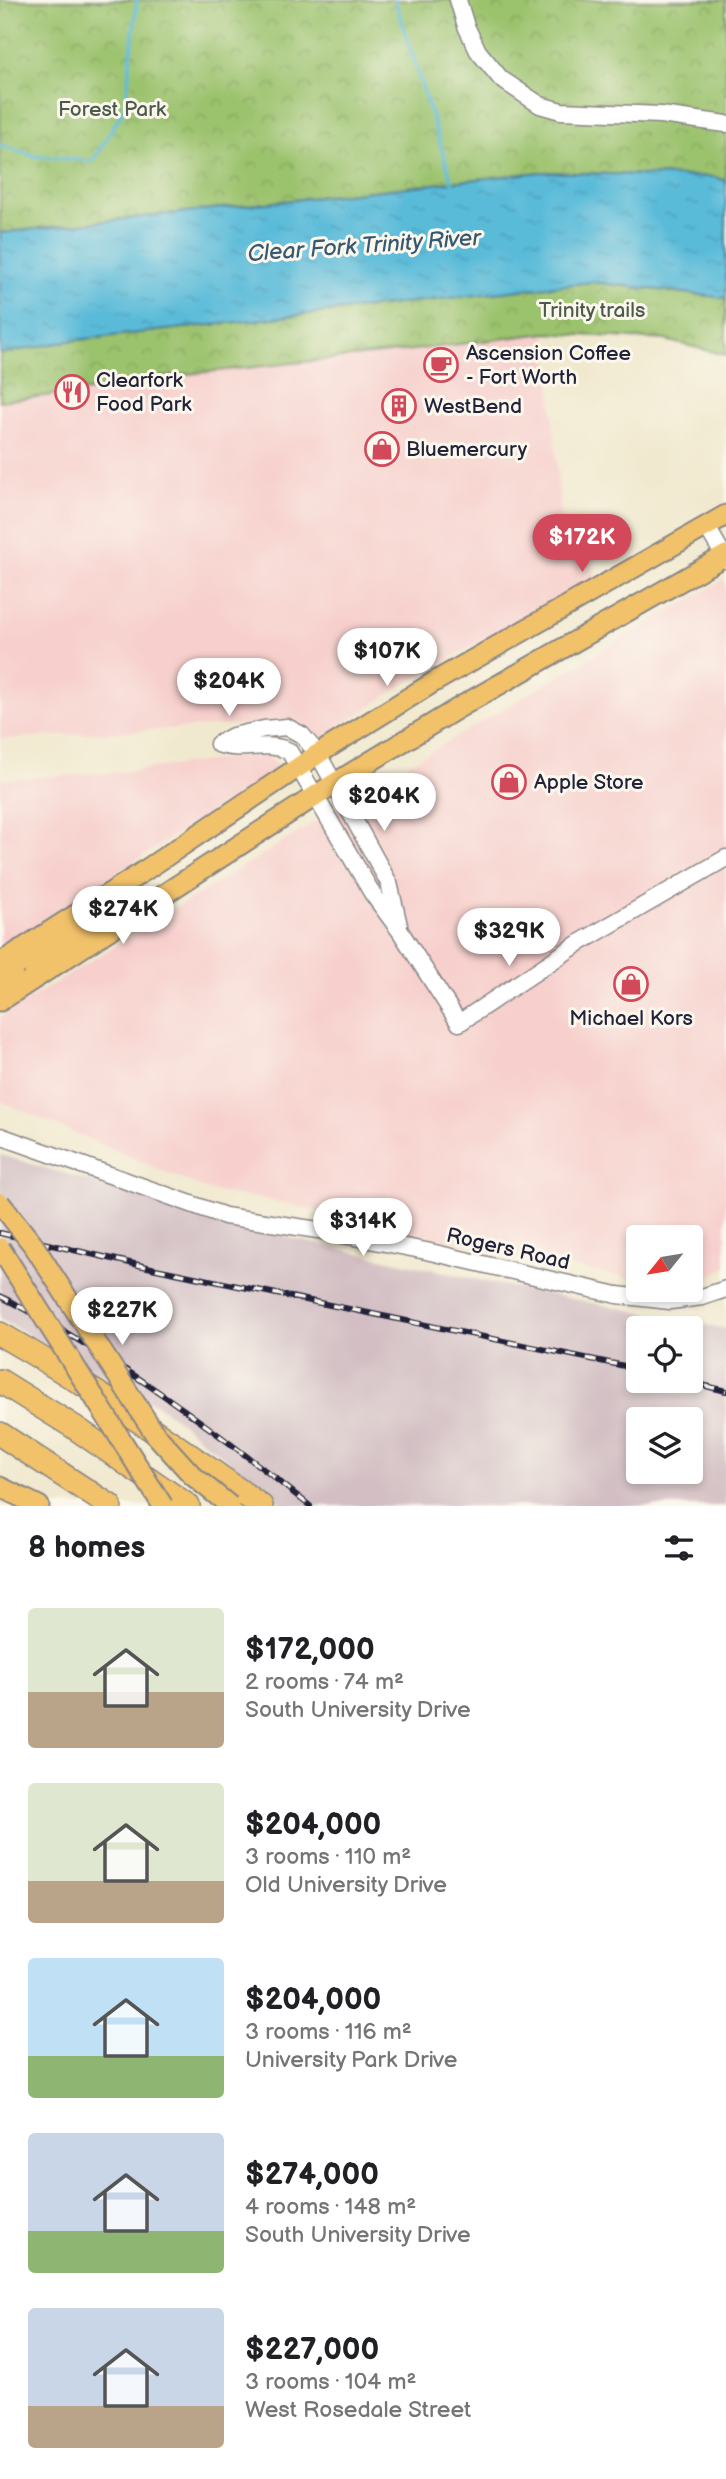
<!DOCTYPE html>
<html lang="en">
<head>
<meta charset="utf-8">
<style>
  body { margin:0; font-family:"Balsamiq Sans",sans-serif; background:#f2f2f2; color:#202124; height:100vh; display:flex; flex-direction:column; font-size:26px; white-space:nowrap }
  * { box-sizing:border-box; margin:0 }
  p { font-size:23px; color:#757577 }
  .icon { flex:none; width:38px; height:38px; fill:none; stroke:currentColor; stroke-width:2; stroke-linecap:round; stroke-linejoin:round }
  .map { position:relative; height:1506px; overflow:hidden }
  .side { display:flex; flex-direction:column; background:#fff; flex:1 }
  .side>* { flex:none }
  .needle { width:46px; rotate:240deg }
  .tools { position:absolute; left:626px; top:1225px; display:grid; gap:14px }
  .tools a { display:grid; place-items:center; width:77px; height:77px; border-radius:7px; background:#fff; box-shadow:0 4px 10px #0003; font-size:35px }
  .price { position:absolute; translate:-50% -60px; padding:0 16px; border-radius:24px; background:#fff; color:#222; font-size:23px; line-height:46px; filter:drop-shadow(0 2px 4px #0008) }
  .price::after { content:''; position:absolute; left:50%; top:42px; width:21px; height:16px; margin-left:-10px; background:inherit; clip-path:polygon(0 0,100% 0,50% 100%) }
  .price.current { background:#d1495b; color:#fff }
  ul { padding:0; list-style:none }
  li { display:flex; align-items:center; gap:21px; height:175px; padding:0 28px }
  li span { display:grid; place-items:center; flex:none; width:196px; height:140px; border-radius:7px; color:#555 }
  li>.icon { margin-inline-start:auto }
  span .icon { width:84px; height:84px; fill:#fffc; stroke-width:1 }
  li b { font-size:30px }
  h2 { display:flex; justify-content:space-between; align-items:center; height:84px; padding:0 28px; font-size:30px }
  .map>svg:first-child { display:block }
  .built { fill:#f7d0cd }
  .railway { fill:#d2bec3; fill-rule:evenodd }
  .park { fill:url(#park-crowns); stroke:#5e7254; stroke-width:2 }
  .water { fill:url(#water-ripples); stroke:#3e6e8a; stroke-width:2 }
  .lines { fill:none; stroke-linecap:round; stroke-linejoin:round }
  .stream { stroke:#5abbd9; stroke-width:3.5 }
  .minor-casing { stroke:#8a8685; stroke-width:19 }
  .major-casing { stroke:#8a8685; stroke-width:23 }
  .highway-casing { stroke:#8a8685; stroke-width:26 }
  .minor { stroke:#fff; stroke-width:16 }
  .major { stroke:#f2c26a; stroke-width:19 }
  .highway { stroke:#f2c26a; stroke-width:23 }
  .rail-casing { stroke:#22223b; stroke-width:6 }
  .rail { stroke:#fbf7ec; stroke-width:3.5; stroke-dasharray:10; stroke-linecap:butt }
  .major-bridge-casing { stroke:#8a8685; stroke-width:23; stroke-linecap:butt }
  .major-bridge { stroke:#f2c26a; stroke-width:19 }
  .labels { text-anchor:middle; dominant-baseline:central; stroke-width:6; stroke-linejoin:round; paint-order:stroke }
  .park-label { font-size:21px; fill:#4c5a4c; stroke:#fbf7ec }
  .poi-label { font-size:21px; fill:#22223b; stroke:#fbf7ec; text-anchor:start }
  .street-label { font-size:21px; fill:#22223b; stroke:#fbf7ec }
  .water-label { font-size:23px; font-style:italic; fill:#365872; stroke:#fbf7ec }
</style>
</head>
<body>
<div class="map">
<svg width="726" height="1506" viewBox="0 0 726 1506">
  <defs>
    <pattern id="park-crowns" width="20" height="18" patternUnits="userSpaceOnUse" patternTransform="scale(1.75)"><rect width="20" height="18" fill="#9bc26d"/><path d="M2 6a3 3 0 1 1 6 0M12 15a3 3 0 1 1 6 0" fill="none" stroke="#85a65f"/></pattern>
    <pattern id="water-ripples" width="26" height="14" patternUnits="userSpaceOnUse" patternTransform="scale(1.75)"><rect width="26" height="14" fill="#5abbd9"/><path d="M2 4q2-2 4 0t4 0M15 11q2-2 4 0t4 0" fill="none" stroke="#4ea0bb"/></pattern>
  </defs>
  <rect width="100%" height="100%" fill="#fbf7ec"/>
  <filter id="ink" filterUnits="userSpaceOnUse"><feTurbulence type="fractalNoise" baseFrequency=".0143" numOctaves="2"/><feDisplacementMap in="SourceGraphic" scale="14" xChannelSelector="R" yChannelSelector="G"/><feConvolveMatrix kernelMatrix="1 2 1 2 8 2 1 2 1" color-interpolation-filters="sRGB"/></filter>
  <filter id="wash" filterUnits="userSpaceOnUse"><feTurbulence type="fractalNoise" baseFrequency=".00686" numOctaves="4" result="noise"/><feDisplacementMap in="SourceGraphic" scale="28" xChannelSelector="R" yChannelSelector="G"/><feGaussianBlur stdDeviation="1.57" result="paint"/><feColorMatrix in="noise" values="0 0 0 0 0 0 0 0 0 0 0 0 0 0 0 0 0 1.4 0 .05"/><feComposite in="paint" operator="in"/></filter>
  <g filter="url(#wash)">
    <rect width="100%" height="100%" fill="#f1e9cf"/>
    <!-- built -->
    <path class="built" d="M546,333l16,195 36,48 -195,109 -87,57 -17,-21 -299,18v-338l108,-12 26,-9 44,-5 203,-21z
      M723,580l3,4v683l-35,20v-50h-52v43l-99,-19 -271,-61 -59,-9 -210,-90v-84l404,-250z
      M268,753l10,16 -278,179v-168l123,-8z"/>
    <!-- railway -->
    <path class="railway" d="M0,1155l286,82 220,49 220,43v177h-442l-120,-97 -164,-90zM639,1328h52v53h-52zM639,1419h52v53h-52z"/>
    <!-- park -->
    <path class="park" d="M0,0h726v181l-11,-4 -175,-5 -540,61z
      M592,282l134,16v57l-61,-15 -119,-7 -165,21 -203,21 -44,5 -26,9 -108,12v-47l68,-13z"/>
    <!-- water -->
    <path class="water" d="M540,172l175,5 11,4v117l-134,-16 -524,59 -68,13v-121z"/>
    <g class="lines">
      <!-- stream -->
      <path class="stream" d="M395,0l58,185
        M0,145l34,11 59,5 32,-54 12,-107"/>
    </g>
  </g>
  <g filter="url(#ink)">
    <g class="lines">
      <!-- minor casing -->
      <g class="minor-casing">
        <path id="minor" d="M458,0l8,26 12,25 23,28 39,26 21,6 100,4 65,9
          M707,527l19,33
          M218,744c25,9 49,-4 71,7l83,142 28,38 59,92 120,-80 147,-85
          M218,744l15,-8 31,-7 23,-2 15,8 16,19 71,129 10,42
          M0,1136l225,80 93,14 108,21 191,44 53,6 32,-4 24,-8"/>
      </g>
      <!-- major casing -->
      <g class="major-casing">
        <path id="major" d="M0,963l138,-88 180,-121 116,-72 292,-167
          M39,976l-6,-8c3,-16 57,-44 72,-62
          M0,983c14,-9 18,-17 21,-34
          M0,1001l335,-218 125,-76 266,-152
          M0,1487l39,19"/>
      </g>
      <!-- highway casing -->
      <g class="highway-casing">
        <path id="highway" d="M0,1334c91,52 176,111 261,172
          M0,1381l74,46 114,79
          M0,1434l110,72"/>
      </g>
      <!-- minor -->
      <use href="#minor" class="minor"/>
      <!-- major -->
      <use href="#major" class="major"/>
      <!-- highway -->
      <use href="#highway" class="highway"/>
      <!-- rail casing -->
      <g class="rail-casing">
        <path id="rail" d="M0,1233l156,36 483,100
          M0,1296c112,58 212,131 310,210
          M686,1381l40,10"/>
      </g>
      <!-- rail -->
      <use href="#rail" class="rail"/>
      <!-- major-bridge casing -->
      <g class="major-bridge-casing">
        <path id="major-bridge" d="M0,1203l34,43 121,188 37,41 38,31
          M0,1248l163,258"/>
      </g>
      <!-- major-bridge -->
      <use href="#major-bridge" class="major-bridge"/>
    </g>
  </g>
  <!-- icons -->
  <defs>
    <g id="cafe-ring" transform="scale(1.75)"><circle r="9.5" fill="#fbf7ec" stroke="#d1495b" stroke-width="1.5"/><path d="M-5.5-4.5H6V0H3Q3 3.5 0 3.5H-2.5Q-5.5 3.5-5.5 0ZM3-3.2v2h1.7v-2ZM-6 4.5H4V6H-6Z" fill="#d1495b"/></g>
    <g id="restaurant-ring" transform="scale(1.75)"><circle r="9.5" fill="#fbf7ec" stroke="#d1495b" stroke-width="1.5"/><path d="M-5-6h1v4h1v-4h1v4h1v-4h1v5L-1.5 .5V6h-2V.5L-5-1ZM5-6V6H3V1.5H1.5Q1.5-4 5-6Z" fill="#d1495b"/></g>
    <g id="building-ring" transform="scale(1.75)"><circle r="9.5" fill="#fbf7ec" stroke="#d1495b" stroke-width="1.5"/><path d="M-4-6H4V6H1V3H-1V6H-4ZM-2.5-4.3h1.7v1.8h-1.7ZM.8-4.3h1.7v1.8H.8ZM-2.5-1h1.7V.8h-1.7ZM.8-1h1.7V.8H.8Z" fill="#d1495b"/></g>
    <g id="shop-ring" transform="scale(1.75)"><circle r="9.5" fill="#fbf7ec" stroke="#d1495b" stroke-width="1.5"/><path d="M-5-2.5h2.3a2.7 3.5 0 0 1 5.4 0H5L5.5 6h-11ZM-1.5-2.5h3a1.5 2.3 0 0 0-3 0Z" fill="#d1495b"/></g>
  </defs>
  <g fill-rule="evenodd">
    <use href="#cafe-ring" x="441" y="365"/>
    <use href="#restaurant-ring" x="72" y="392"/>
    <use href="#building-ring" x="399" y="406"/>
    <use href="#shop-ring" x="382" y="449"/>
    <use href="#shop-ring" x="509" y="782"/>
    <use href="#shop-ring" x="631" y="984"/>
  </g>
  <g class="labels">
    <!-- park labels -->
    <g class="park-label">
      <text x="112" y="109">Forest Park</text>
      <text x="592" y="310">Trinity trails</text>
    </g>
    <!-- poi labels -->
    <g class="poi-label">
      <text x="466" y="353">Ascension Coffee<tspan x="466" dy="24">- Fort Worth</tspan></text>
      <text x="96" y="380">Clearfork<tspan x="96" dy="24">Food Park</tspan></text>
      <text x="424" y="406">WestBend</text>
      <text x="406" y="449">Bluemercury</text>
      <text x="534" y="782">Apple Store</text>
      <text x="631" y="1018" text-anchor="middle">Michael Kors</text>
    </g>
    <!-- street labels -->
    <g class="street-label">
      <text transform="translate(508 1249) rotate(13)">Rogers Road</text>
    </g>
    <!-- water labels -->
    <g class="water-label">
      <text transform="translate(364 246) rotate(-4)">Clear Fork Trinity River</text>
    </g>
  </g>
</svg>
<div class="tools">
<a><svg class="needle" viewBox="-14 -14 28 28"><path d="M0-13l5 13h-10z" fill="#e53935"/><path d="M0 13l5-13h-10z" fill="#757577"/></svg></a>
<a><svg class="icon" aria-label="locate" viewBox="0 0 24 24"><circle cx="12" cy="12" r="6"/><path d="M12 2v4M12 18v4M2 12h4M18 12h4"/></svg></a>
<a><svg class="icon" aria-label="layers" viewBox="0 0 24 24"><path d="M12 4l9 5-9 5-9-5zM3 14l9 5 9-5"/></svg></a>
</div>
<b class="price current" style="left:582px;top:574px">$172K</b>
<b class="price" style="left:387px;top:688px">$107K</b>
<b class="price" style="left:229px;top:718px">$204K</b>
<b class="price" style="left:384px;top:833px">$204K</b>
<b class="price" style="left:123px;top:946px">$274K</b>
<b class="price" style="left:509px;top:968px">$329K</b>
<b class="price" style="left:363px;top:1258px">$314K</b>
<b class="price" style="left:122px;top:1347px">$227K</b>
</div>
<section class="side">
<h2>8 homes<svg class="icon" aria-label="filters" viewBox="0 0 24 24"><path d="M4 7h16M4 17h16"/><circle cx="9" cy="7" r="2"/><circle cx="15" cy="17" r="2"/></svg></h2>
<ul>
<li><span style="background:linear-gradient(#dfe7d0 60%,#b9a48a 0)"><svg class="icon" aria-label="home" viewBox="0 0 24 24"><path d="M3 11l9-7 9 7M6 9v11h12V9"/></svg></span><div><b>$172,000</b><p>2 rooms · 74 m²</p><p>South University Drive</p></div></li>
<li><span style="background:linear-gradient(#dfe7d0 70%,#b9a48a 0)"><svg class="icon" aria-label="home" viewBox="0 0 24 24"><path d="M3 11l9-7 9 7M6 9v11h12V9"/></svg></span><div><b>$204,000</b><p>3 rooms · 110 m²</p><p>Old University Drive</p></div></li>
<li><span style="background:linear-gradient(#bfe0f5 70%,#8fb573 0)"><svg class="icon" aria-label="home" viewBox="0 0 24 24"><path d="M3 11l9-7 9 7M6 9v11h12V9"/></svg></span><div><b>$204,000</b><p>3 rooms · 116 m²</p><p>University Park Drive</p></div></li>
<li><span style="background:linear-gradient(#c9d6e8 70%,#8fb573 0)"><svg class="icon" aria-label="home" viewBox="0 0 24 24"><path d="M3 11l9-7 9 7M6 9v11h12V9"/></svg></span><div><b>$274,000</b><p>4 rooms · 148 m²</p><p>South University Drive</p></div></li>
<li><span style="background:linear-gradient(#c9d6e8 70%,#b9a48a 0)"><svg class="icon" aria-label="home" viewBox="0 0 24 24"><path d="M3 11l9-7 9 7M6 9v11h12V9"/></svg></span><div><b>$227,000</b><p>3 rooms · 104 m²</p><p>West Rosedale Street</p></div></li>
</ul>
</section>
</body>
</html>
